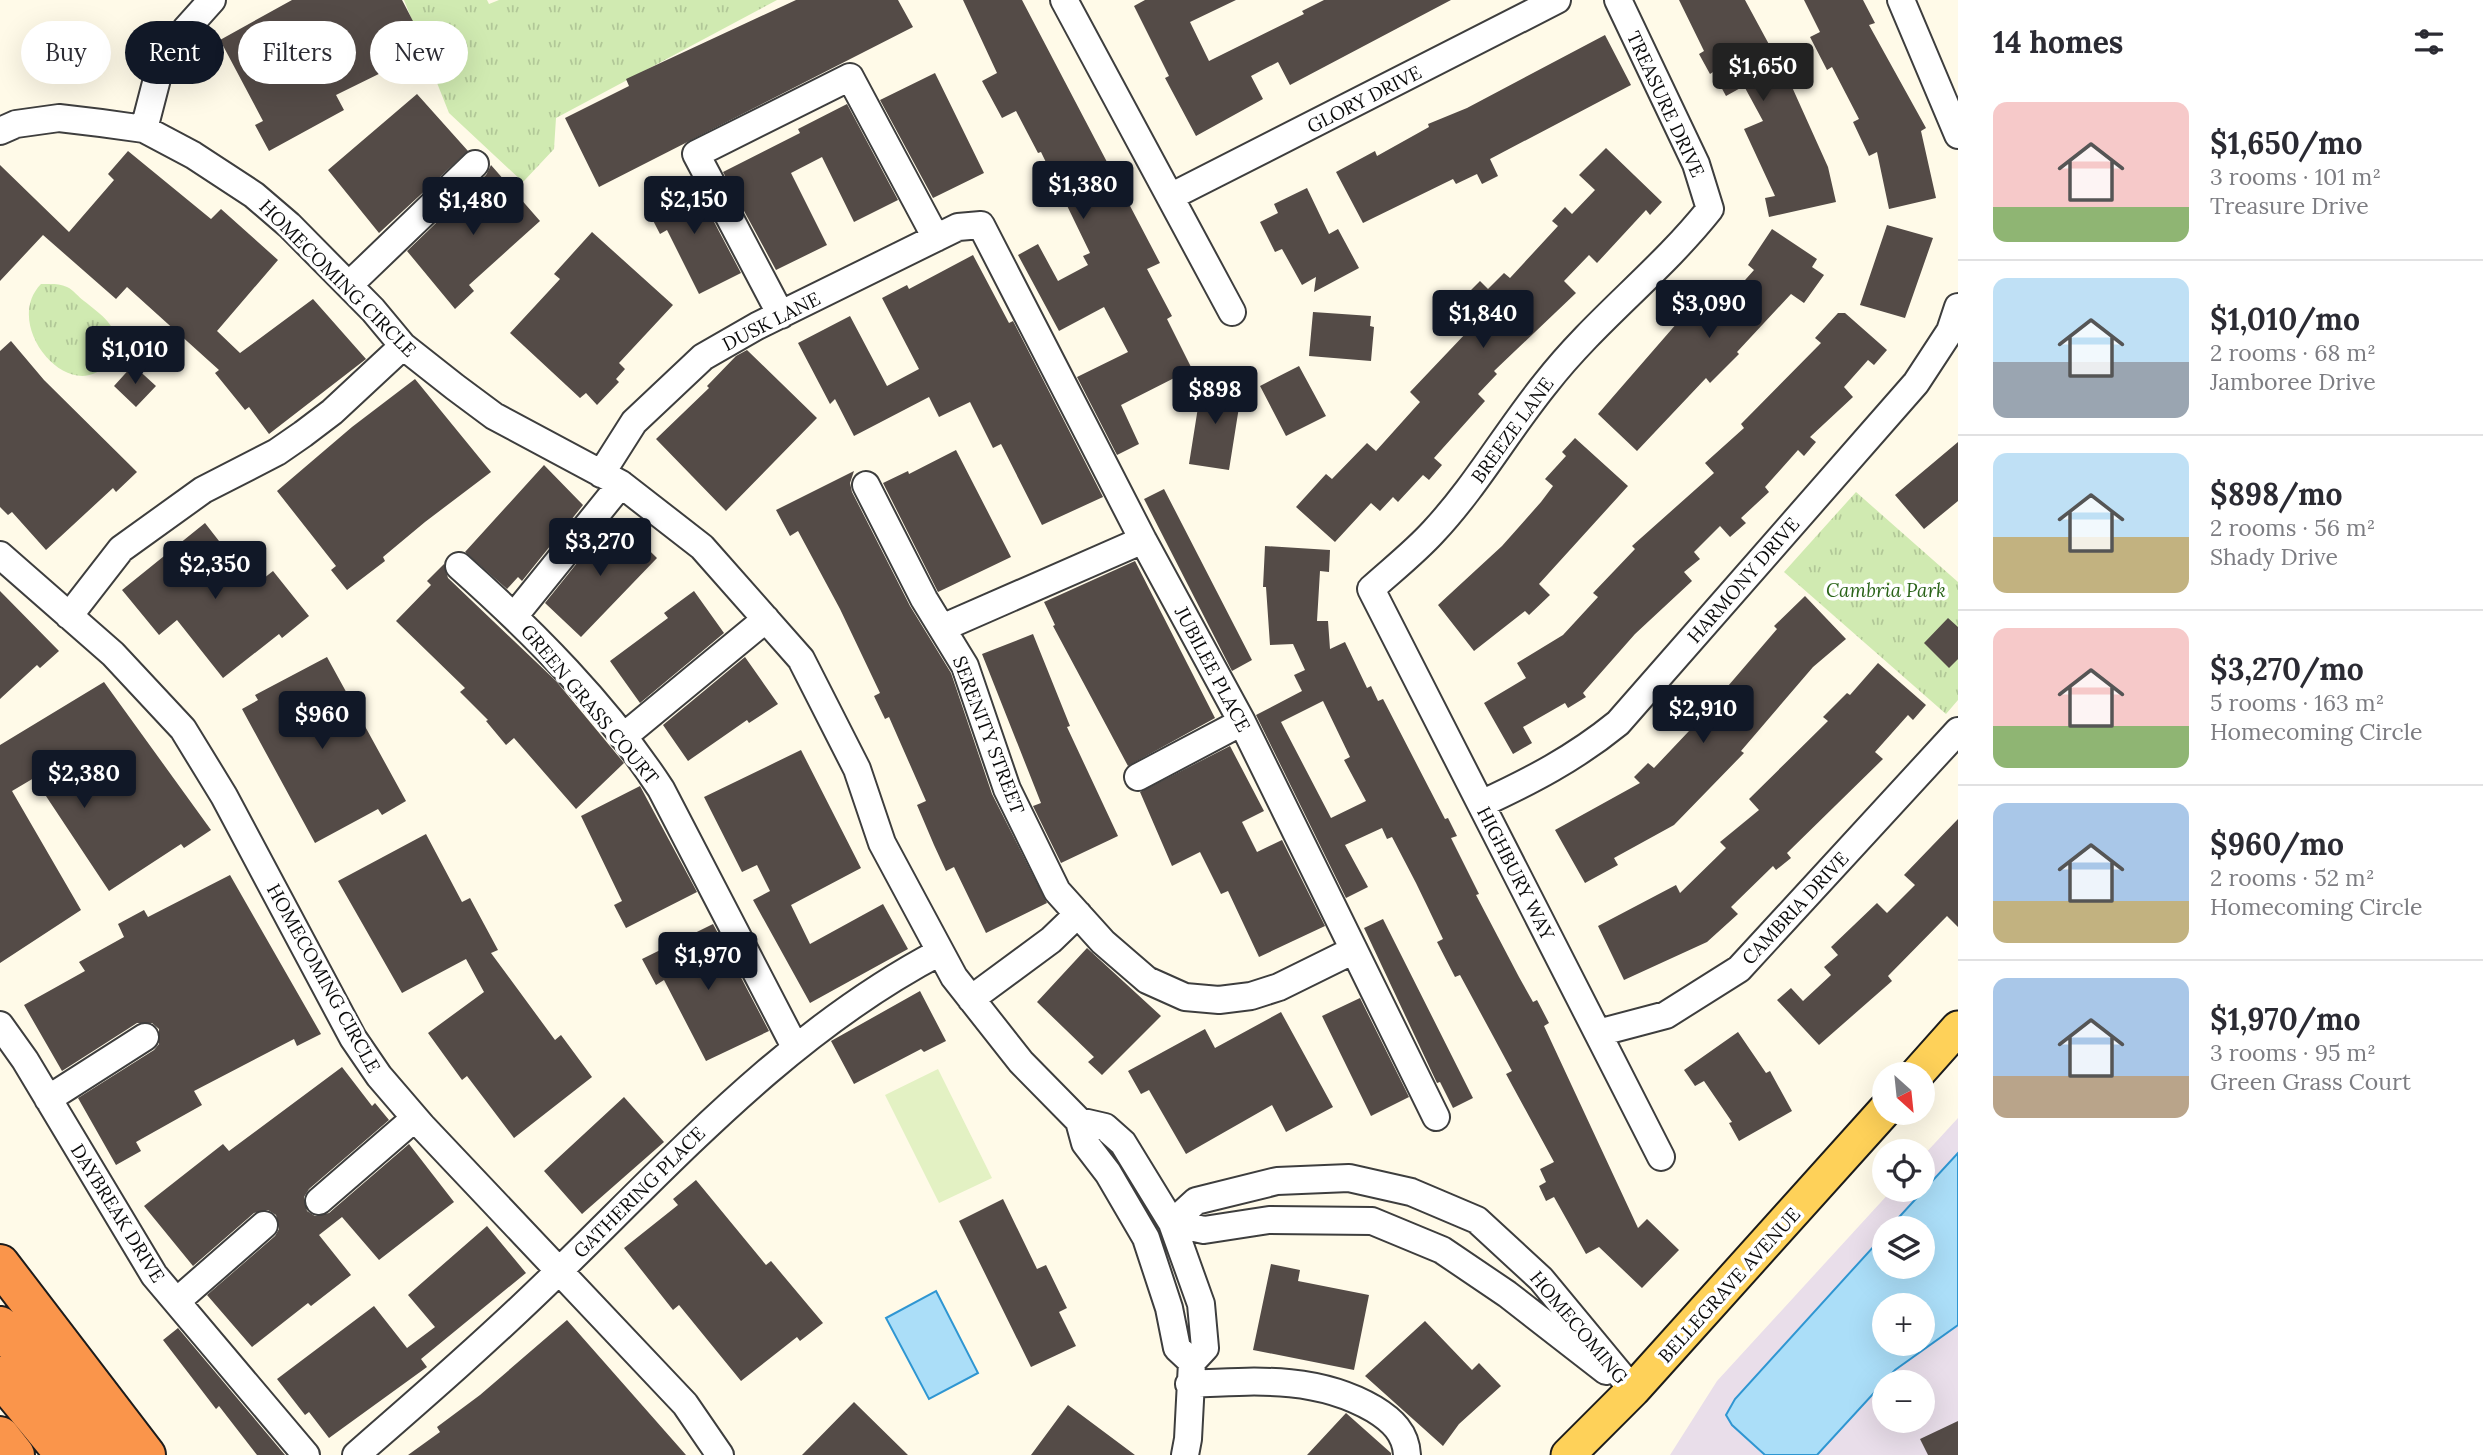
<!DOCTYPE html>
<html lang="en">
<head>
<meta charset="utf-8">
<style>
  body { margin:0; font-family:Lora,serif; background:#f7f7f7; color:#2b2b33; height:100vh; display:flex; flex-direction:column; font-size:26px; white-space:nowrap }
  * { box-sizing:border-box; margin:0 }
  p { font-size:23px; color:#7c7c81 }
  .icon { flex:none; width:38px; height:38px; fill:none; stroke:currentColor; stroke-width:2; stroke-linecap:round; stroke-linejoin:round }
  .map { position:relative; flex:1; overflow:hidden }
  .sheet { display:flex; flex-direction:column; background:#fff; width:525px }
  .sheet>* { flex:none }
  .hud { position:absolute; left:21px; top:21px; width:665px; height:63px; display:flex; gap:14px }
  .needle { width:46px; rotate:153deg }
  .fabs { position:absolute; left:1872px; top:1062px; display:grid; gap:14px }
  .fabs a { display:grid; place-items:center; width:63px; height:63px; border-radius:50%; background:#fff; box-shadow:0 7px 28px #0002; font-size:35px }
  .price { position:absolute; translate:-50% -60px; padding:0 16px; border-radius:7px; background:#111827; color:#fff; font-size:23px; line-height:46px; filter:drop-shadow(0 2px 4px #0008) }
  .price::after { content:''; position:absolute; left:50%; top:42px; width:21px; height:16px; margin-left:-10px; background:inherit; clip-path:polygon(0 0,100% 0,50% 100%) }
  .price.active { background:#222; color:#fff }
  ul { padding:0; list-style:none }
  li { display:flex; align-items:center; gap:21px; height:175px; padding:0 35px }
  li+li { border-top:2px solid #e1e1e2 }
  li span { display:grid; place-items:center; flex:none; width:196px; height:140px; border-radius:14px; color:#555 }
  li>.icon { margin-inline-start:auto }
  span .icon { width:84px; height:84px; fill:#fffc; stroke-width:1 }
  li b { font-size:30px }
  h2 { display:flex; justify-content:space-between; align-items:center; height:84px; padding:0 35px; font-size:30px }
  .tag { padding:0 24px; border-radius:32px; background:#fff; box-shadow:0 7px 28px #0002; font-size:24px; line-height:63px }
  .tag.active { background:#111827; color:#fff }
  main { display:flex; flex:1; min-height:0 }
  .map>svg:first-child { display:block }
  .industrial { fill:#e9deea; fill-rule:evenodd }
  .park { fill:url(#park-tufts) }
  .pitch { fill:#e3f1c3 }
  .water { fill:#abdef8; stroke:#2f96d2; stroke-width:2; fill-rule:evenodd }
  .building { fill:#544b47; fill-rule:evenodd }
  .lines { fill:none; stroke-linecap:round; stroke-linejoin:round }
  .minor-casing { stroke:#3e3e3e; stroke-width:30 }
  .major-casing { stroke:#1c1c1c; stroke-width:37 }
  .highway-casing { stroke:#1c1c1c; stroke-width:42 }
  .minor { stroke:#fff; stroke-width:26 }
  .major { stroke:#fed159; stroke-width:33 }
  .highway { stroke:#fa954b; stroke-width:38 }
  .labels { text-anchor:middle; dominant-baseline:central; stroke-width:7; stroke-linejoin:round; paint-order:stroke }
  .street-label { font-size:19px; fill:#0b0b0b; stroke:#fff }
  .park-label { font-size:19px; font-style:italic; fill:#2b641a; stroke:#fff }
</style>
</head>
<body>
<main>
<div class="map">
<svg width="1958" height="1455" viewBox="0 0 1958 1455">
  <defs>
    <pattern id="park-tufts" width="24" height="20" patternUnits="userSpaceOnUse" patternTransform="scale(1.75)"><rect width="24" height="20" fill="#d0eab1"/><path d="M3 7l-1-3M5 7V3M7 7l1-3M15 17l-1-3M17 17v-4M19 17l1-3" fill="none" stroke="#b1c797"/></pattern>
  </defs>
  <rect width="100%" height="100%" fill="#fffae8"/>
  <!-- industrial -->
  <path class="industrial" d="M1958,1118v337h-288l47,-74 175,-191h31v-34zM1885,1228h38v39h-38zM1885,1306h38v38h-38zM1885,1382h38v39h-38z"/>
  <!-- park -->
  <path class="park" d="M404,0h83l2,4 10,-4h278l-221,118 -2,31 -31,33 -74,-69z
    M41,284c9,0 18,-1 26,3 7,3 11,10 17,14 19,15 45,32 25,60 -36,49 -109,-35 -68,-77z
    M1856,492l102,90v118l-12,14 -162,-142z"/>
  <!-- pitch -->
  <path class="pitch" d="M938,1069l54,109 -53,25 -54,-108z"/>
  <!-- water -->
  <path class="water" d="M1958,1153v172l-63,45 -78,85h-52l-33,-30 -6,-10 9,-16 150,-165v33h38v-39h-34zM1885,1306h38v38h-38z
    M936,1291l42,82 -49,26 -43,-81z"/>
  <!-- building -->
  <path class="building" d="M292,0h110l24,46 -35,18 2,3 -57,28 8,15 -75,41 -14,-26 8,-4 -43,-81z
    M796,0h102l15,27 -314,160 -34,-69 64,-32 -3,-7z
    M963,0h59l138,263 -13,6 25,47 -5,3 25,50 -71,36 18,39 -22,11 -40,-78 51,-25 -24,-45 -45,24 -41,-76 20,-11 20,37 30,-16 -5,-9 7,-3 -49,-101 -3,1 -22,-42 -14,7 -20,-37 15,-8z
    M1145,0h91l-46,22 19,39 95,-47 -2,-3 22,-11h127l-161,85 -12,-23 -27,14 12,23 -67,37 -31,-58 4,-2 -35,-70z
    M1679,0h66l47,87 36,80 8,35 -67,15 -4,-19 10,-2 -31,-67 19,-8 -19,-35 -18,10 -13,-24 -3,2 -11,-20 5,-3z
    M1804,0h59l12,23 -6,2 57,103 -5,3 15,67 -47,11 -12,-57 -8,4 -16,-34 6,-3 -27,-52 -5,3 -17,-33 10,-5z
    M1605,35l26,50 -141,74 8,17 -16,8 -5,-10 -21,10 -3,-5 -90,44 -27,-51 39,-21 2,5 52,-29 -1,-3 39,-16z
    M935,73l49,100 -51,25 -53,-98z
    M417,94l51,57 -89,82 -51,-63z
    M847,104l51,96 -44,22 -32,-65 -31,16 36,72 -51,25 -53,-98 77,-39 -2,-4z
    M1606,148l56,54 -12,13 -4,-5 -49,53 -8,-8 -25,26 12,12 -82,78 3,3 -19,20 7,7 -51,57 8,7 -13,15 -6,-5 -25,27 -5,-5 -13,14 -9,-8 -36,39 -39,-35 30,-33 6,5 35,-36 9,8 44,-49 -10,-10 76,-80 -18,-19 12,-12 8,8 16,-16 6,5 48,-52 -6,-5 13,-14 7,7 23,-24 -16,-15z
    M128,151l83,68 10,-10 57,51 -61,71 23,22 73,-54 53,60 -97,75 -20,-27 -4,3 -30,-37 4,-3 -92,-83 -11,12 -73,-64 -43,46v-116l69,67 45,-52 -6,-6z
    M491,165l49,56 -71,64 5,6 -19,18 -48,-58 79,-76z
    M683,183l2,5 9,-4 47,89 -42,21 -32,-64 -7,4 -16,-31z
    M1307,188l22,46 9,-5 21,39 -45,24 2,-15 -14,8 -20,-36 -7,3 -15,-30 18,-9 -4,-9z
    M1887,225l46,13 -28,80 -45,-13z
    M1772,229l45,30 -5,8 12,8 -20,28 -13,-9 -54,58 2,2 -29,29 -4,-5 -69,73 -39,-37 93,-107 3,3 22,-24 13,12 25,-28 -6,-5z
    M592,232l81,73 -54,58 6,6 -9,10 3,3 -22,23 -11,-12 -6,5 -70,-65 50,-54 -6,-5z
    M973,255l36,68 4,-2 90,176 -61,28 -41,-81 -8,4 -23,-46 -31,15 -10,-20 -75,39 -19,-37 -5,5 -32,-61 52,-27 37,70 32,-17 -37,-71 25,-13 2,4z
    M1313,312l58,4 -1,10 4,1 -3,34 -62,-5z
    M1838,313h7l42,37 -13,15 -6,-5 -24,27 9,10 -43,40 6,5 -12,14 -6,-6 -33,37 4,5 -28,26 5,5 -16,14 -10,-11 -26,26 6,7 -16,13 8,9 -57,53 -52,59 3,4 -18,11 -3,-5 -42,24 9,16 -19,11 -29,-51 42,-25 -9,-15 46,-28 35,-38 -5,-4 42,-44 -3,-3 82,-73 -9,-10 39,-35 -3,-4 80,-81 -6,-5z
    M11,341l33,39 93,92 -21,20 -3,-4 -67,62 -34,-38 -4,3 -8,-8v-156z
    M747,350l70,68 -91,93 -70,-72 53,-51 -2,-2 29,-30z
    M133,365l23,21 -20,21 -22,-21z
    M1299,366l27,50 -40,20 -26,-50z
    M415,379l76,93 -66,50 -42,35 2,4 -38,29 -16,-20 5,-4 -59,-75 75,-64z
    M1202,382l40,6 -13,82 -40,-6z
    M1575,438l53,48 -89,98 11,11 -21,20 -4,-4 -51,40 -36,-46 64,-59 39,-44 12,-16 -8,-7 21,-23 -4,-4z
    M1958,442v59l-34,28 -29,-34z
    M956,450l55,107 -73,35 -55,-109 25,-12 1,3z
    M544,465l39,40 -61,76 -4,-4 -11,12 -42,-37z
    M854,471l-4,12 2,9 58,114 41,67 41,121 55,109 -61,30 -32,-66 -8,4 -12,-26 -17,-40 9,-4 -37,-84 -4,2 -11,-23 6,-3 -40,-84 -42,-78 -8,5 -14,-26z
    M1164,489l88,171 -20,11 -88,-172z
    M618,520l39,38 -76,79 -36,-34 61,-76 3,3z
    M205,523l49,63 19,-15 36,45 -27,22 -3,-4 -56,44 -46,-58 -18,15 -37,-45z
    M1265,546l65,4 -1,22 -9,-1 -3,50h11l2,28 15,-7 22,46 4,-2 7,15 5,-2 62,120 3,-1 9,18 -6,2 28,56 -3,1 43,82 14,25 4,-2 12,23 -5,3 94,202 9,-9 32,31 -37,38 -43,-41 -13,7 -32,-57 -8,4 -7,-15 7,-4 -6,-13 14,-7 -48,-88 6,-3 -52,-96 -5,2 -18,-35 6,-3 -27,-56 -24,-46 -5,2 -5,-11 -37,17 23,42 -22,11 -90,-183 46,-24 -8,-16 11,-5 -12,-26 -23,1 -4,-58h-3zM1323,701l27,56 -6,3 22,41 -35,17 -50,-96z
    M1135,561l80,157 -87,48 -75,-140 2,-1 -11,-23z
    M444,564l4,14 108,103 68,82 -48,46 -62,-71 -8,7 -20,-24 2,-1 -28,-28 5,-4 -69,-67 35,-36 -4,-4z
    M0,591l59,60 -19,17 -3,-3 -37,34z
    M694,591l30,42 -84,70 -30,-42 58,-43 -4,-5z
    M1805,596l41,43 -33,28 -72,84 3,2 -70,72 -60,33 4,7 -33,18 -30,-53 85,-47 -6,-6 14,-14 6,5 35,-37 -8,-8 13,-15 3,3 21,-22 4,4 55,-64 -3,-3z
    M1948,618l10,9v32l-9,9 -25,-25z
    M1033,634l37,92 -3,1 51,109 -57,27 -28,-57 8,-3 -59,-149z
    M327,657l79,144 -24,14 -4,-6 -63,34 -73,-134 16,-9 -3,-5z
    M745,657l33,47 -29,19 -2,-3 -59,41 -25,-36z
    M1878,663l48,42 -13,15 -5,-5 -33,37 8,7 -96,94 4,5 -15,12 -3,-4 -42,41 7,7 -31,28 -83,38 -26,-54 78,-41 4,8 46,-45 -6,-6 39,-32 -10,-11 79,-78 -5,-4 24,-24 3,2z
    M104,682l107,148 -27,18 -3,-4 -72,47 -75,-113 -22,13 69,119 -81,53v-218z
    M1230,746l34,65 -22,11 15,30 25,-12 43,86 -66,31 -31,-66 -7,3 -21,-42 -28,14 -32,-74z
    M801,750l60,118 -70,37 19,39 73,-40 25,45 -98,54 -57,-103 17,-9 -13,-26 -15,7 -38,-75z
    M640,786l57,106 -71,36 -12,-23 8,-4 -41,-85z
    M1958,819v108l-11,-11 -59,60 4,5 -73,64 -42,-45 14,-12 12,13 28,-26 -7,-8 14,-12 -7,-8 46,-44 10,10 28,-28 -11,-10z
    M426,834l36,68 8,-4 28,52 -7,3 64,87 6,-5 31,42 -78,61 -47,-62 -5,4 -34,-47 56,-41 -18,-33 -64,34 -64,-112z
    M230,875l91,159 -24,12 -3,-7 -100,52 8,14 -66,37 5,9 -25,14 -38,-67 76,-48 5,-6v-15l-7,-6h-15l-75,48 -38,-66 61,-34 -6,-9 45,-25 -6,-13 26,-14 4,7z
    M1383,919l90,179 -20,10 -13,-26 -3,1 -73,-155z
    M713,924l56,107 -63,30 -42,-81 -8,5 -14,-26z
    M1087,948l74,68 -59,59 -14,-13 6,-5 -57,-55z
    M920,991l26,50 -22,11 -3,-3 -67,35 -23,-43z
    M1360,998l49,99 -38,19 -49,-100z
    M1281,1012l52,95 -47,25 -14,-27 -86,49 -37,-64 -8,4 -13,-23 77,-42 10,19z
    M1738,1032l28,41 4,-2 22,40 -53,30 -10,-18 3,-1 -28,-41 -9,5 -11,-16z
    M342,1067l30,39 3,-3 14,17 -80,69 -5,8 3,14 8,5 14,-3 80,-69 45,58 -75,58 -37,-43 -23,18 32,40 -40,31 -3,-3 -56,44 -45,-52 68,-59 4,-7 -3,-14 -8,-5 -14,3 -61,53 -49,-60 79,-62 6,7z
    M624,1097l40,45 -82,72 -38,-43z
    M696,1180l70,85 5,-4 52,62 -23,18 -3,-4 -56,44 -62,-76 -6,5 -49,-62 54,-43 -5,-6z
    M1003,1199l34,70 9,-4 21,43 -8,4 17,34 -45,21 -72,-146z
    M487,1226l39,47 -105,86 6,8 -98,71 -20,-26 -4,3 -28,-36 97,-73 33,42 28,-21 -27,-32z
    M1271,1264l29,6 -2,11 71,14 -15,75 -101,-20z
    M567,1320l119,135h-278l32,-23 -3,-5 43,-32z
    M1425,1321l47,49 7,-7 22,23 -42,38 -16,22 -78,-70z
    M178,1328l107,127h-28l-38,-49 -3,3 -53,-69z
    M854,1402l54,53h-106z
    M1068,1405l67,50h-104z
    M1346,1413l45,40v2h-84z
    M1958,1421v34h-30l-8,-16z"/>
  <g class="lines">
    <!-- minor casing -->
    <g class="minor-casing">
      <path id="minor" d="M1064,0l168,312
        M1618,0l78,164 14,45c-50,63 -115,111 -164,174 -39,48 -70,103 -112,148 -19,21 -42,39 -63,58l290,568
        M1901,0l57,135
        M144,129l14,-54 28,-46 26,-29
        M0,131l16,-7 43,-6 42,5 43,6 49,26 61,40 35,30 84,85 30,36 52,41 39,29 127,68 81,63 99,112 56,110 25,74 72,134 67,85 58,59 6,22 23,30 38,65 23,70 8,40 15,14
        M1170,197l387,-197
        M349,285l126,-121
        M781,315l-85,-161 154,-77 86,161
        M601,474l33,-52 69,-65 54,-31 201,-99 23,-2 162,315 99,182 194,395
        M866,485l58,114 41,67 42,123 50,102 46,51 44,38 38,17 34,3 32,-4 28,-9 75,-37
        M0,555l113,99 70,75 41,67 129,242 26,38 43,50 263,278 35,51
        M459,566c74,66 147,139 202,223l134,258
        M515,615l106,-131
        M69,616l52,-67 82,-59 74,-38 26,-18 29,-22 71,-66
        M942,628l201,-88
        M623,737l143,-118
        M1138,777l104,-55
        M1481,804c50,-23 94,-46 137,-81l298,-340 34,-52 8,-24
        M971,999l80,-59 27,-26
        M0,1025l25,35 129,215 152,180
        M1598,1033l68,-18 73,-46 219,-238
        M48,1099l97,-62
        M1079,1121l26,6 18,16 49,80 29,81 4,44 -13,14 -4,77 -3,16
        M319,1201l96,-83
        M1172,1223l24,-22 81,-20 72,-3 62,14 66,28 64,59 92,111
        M1172,1223l32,7 65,-10 103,1 70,29 65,44 99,77
        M177,1301l87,-76
        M1189,1384c64,-3 127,-9 185,25 18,11 32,24 33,46
        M356,1455c69,-60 139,-121 204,-185 119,-116 231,-240 380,-318"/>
    </g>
    <!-- major casing -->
    <g class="major-casing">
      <path id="major" d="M1917,1074l41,-46
        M1568,1455l65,-65 252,-280"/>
    </g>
    <!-- highway casing -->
    <g class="highway-casing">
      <path id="highway" d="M0,1264l146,191
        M0,1326l105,129
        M0,1376l65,79
        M0,1436l15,19"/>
    </g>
    <!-- minor -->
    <use href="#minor" class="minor"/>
    <!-- major -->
    <use href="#major" class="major"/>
    <!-- highway -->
    <use href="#highway" class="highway"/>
  </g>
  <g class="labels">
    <!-- street labels -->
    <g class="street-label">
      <text transform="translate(1364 99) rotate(-27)">GLORY DRIVE</text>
      <text transform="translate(1666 104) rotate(65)">TREASURE DRIVE</text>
      <text transform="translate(338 278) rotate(45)">HOMECOMING CIRCLE</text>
      <text transform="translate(771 321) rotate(-27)">DUSK LANE</text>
      <text transform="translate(1512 430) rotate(-54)">BREEZE LANE</text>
      <text transform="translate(1743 580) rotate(-49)">HARMONY DRIVE</text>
      <text transform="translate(1213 669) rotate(62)">JUBILEE PLACE</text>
      <text transform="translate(590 704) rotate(50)">GREEN GRASS COURT</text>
      <text transform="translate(989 735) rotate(69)">SERENITY STREET</text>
      <text transform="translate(1516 873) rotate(63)">HIGHBURY WAY</text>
      <text transform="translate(1795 908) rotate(-47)">CAMBRIA DRIVE</text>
      <text transform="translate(324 978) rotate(61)">HOMECOMING CIRCLE</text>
      <text transform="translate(639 1192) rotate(-45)">GATHERING PLACE</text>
      <text transform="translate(118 1213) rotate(58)">DAYBREAK DRIVE</text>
      <text transform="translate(1729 1285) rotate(-48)">BELLEGRAVE AVENUE</text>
      <text transform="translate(1579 1327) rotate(50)">HOMECOMING</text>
    </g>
    <!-- park labels -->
    <g class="park-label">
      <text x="1886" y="590">Cambria Park</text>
    </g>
  </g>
</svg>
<div class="fabs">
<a><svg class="needle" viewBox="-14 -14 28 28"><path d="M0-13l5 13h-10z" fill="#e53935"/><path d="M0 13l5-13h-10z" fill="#7c7c81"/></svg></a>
<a><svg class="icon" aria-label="locate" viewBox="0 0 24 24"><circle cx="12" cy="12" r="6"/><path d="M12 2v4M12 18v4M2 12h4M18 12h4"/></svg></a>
<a><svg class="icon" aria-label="layers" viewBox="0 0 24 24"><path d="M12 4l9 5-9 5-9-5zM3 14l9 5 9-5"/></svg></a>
<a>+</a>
<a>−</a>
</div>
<b class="price active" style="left:1763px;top:103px">$1,650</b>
<b class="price" style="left:1083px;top:221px">$1,380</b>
<b class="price" style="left:694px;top:236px">$2,150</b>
<b class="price" style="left:473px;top:237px">$1,480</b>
<b class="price" style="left:1709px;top:340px">$3,090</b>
<b class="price" style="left:1483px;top:350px">$1,840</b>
<b class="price" style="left:135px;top:386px">$1,010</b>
<b class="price" style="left:1215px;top:426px">$898</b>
<b class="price" style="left:600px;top:578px">$3,270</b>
<b class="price" style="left:215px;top:601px">$2,350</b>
<b class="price" style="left:1703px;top:745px">$2,910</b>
<b class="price" style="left:322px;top:751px">$960</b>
<b class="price" style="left:84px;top:810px">$2,380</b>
<b class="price" style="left:708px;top:992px">$1,970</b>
<div class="hud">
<a class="tag">Buy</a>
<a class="tag active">Rent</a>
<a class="tag">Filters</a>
<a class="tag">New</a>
</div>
</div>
<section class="sheet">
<h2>14 homes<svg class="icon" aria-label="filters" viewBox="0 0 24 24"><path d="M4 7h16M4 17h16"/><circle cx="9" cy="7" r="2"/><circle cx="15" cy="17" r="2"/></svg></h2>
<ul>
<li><span style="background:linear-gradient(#f6c9c9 75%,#8fb573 0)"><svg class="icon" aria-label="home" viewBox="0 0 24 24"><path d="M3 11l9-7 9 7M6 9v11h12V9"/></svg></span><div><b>$1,650/mo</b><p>3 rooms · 101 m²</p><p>Treasure Drive</p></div></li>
<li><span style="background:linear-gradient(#bfe0f5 60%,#9aa5b1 0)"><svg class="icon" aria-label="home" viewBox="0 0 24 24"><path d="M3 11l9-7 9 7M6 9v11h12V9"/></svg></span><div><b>$1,010/mo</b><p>2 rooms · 68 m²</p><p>Jamboree Drive</p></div></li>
<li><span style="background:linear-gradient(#bfe0f5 60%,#c2b280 0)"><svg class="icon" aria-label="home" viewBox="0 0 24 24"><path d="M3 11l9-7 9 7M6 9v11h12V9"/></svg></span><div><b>$898/mo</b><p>2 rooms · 56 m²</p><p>Shady Drive</p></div></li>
<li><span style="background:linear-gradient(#f6c9c9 70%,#8fb573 0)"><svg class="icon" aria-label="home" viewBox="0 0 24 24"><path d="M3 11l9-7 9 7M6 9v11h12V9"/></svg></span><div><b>$3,270/mo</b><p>5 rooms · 163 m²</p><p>Homecoming Circle</p></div></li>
<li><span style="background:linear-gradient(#a9c7e8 70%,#c2b280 0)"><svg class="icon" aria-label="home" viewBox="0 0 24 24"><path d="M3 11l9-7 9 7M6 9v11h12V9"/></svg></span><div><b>$960/mo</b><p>2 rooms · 52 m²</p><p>Homecoming Circle</p></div></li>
<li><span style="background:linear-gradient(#a9c7e8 70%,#b9a48a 0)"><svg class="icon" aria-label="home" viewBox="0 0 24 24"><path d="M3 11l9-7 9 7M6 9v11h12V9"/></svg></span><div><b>$1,970/mo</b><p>3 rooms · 95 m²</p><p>Green Grass Court</p></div></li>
</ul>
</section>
</main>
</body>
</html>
